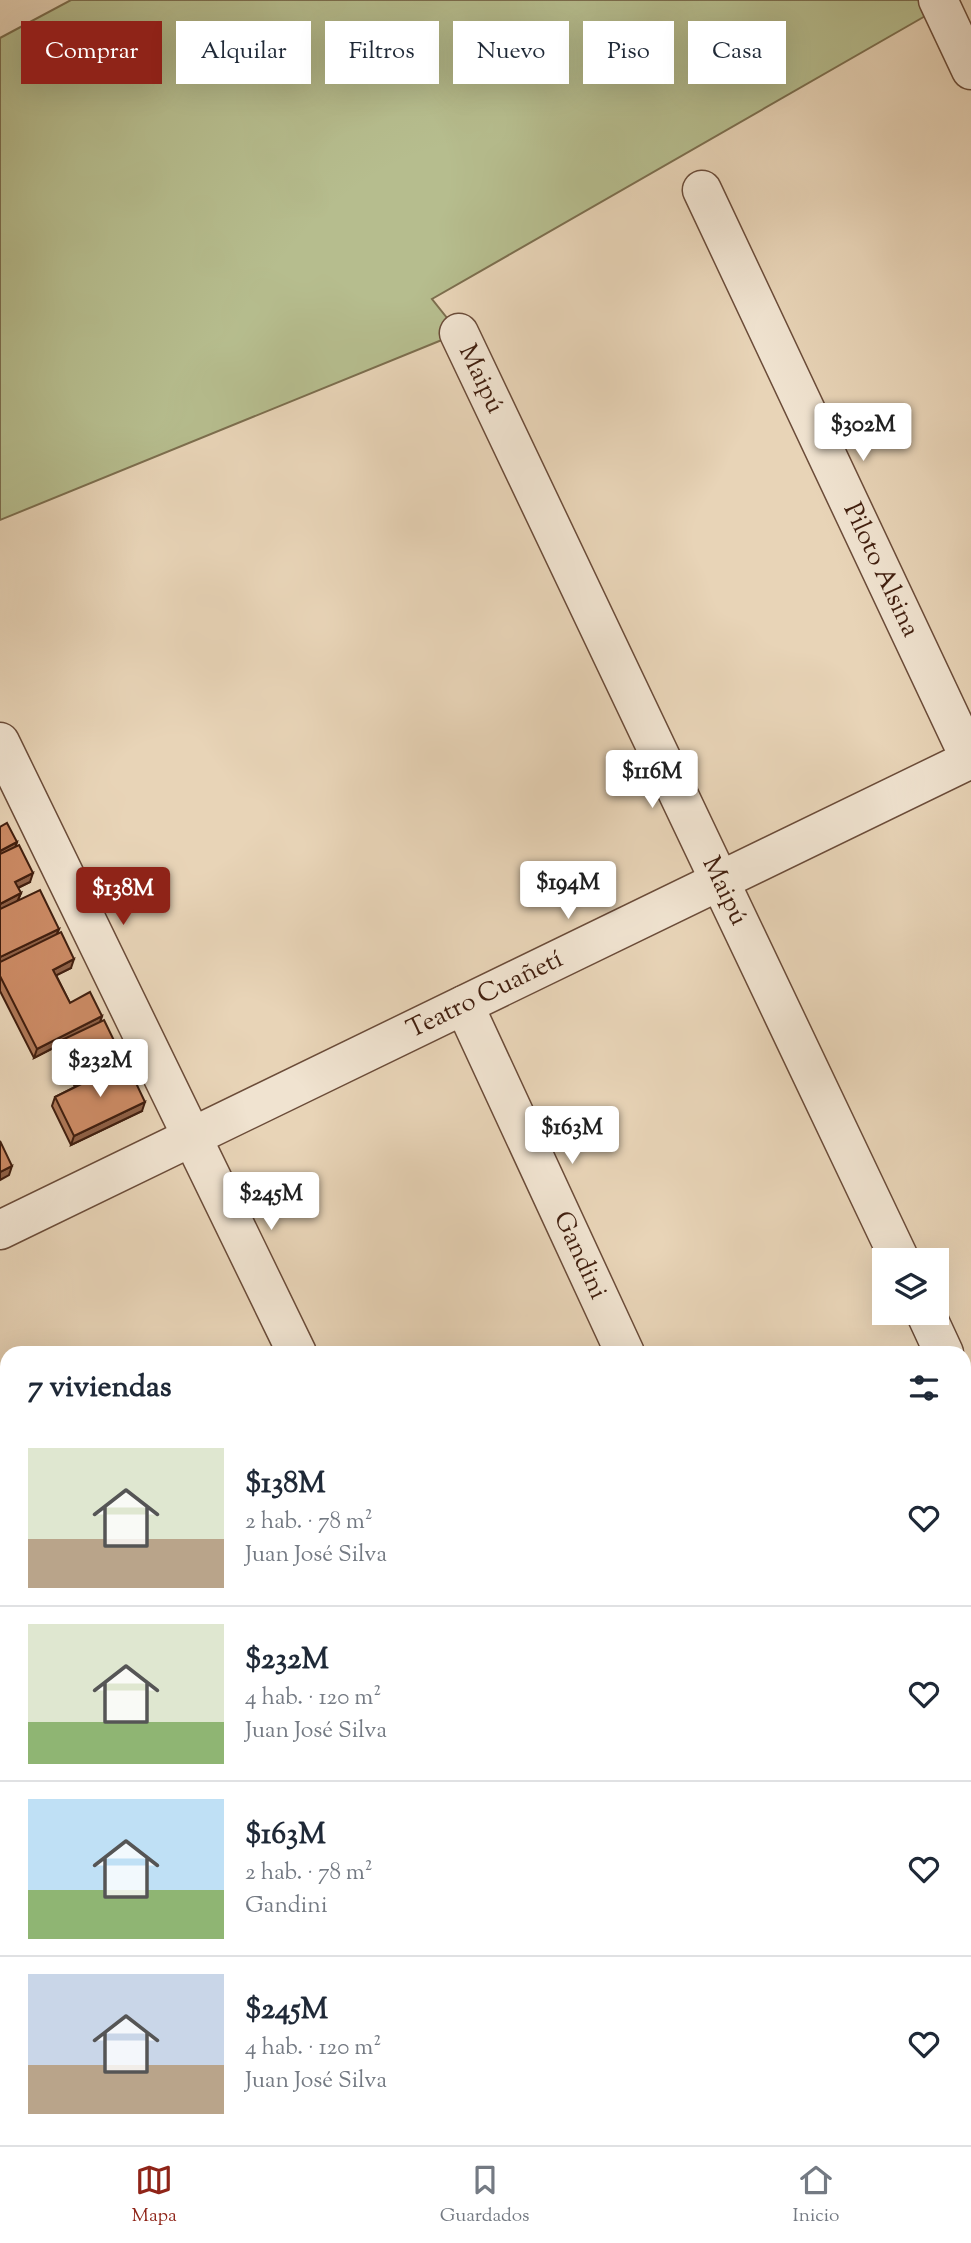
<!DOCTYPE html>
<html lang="es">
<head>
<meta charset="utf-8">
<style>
  body { margin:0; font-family:"Sorts Mill Goudy",serif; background:#f6f6f7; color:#1f2937; height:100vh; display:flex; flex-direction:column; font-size:26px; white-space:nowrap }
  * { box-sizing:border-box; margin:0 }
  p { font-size:23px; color:#747a83 }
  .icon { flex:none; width:38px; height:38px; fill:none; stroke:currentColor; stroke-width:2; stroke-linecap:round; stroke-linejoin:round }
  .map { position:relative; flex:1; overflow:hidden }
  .details { position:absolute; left:0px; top:1346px; width:971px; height:800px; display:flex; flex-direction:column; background:#fff; border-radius:21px 21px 0 0; box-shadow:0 7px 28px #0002 }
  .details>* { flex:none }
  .top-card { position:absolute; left:21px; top:21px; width:929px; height:63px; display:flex; gap:14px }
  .fabs { position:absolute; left:872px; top:1248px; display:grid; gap:14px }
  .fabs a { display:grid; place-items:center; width:77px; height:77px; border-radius:0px; background:#fff; box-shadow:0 7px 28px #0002; font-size:35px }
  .price { position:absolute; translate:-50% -60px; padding:0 16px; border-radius:7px; background:#fff; color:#222; font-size:23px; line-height:46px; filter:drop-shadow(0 2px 4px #0008) }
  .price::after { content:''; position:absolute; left:50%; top:42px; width:21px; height:16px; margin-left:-10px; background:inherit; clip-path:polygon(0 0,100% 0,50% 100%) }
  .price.on { background:#8f2418; color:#fff }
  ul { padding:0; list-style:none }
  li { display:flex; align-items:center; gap:21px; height:175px; padding:0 28px }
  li+li { border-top:2px solid #e0e1e3 }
  li span { display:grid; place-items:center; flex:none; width:196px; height:140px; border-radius:0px; color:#555 }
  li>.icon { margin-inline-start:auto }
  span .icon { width:84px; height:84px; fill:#fffc; stroke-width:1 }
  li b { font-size:30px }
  h2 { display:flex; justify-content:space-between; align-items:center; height:84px; padding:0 28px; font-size:30px }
  .pill { padding:0 24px; border-radius:0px; background:#fff; box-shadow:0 7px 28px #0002; font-size:24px; line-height:63px }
  .pill.on { background:#8f2418; color:#fff }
  .tab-bar { display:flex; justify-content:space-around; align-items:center; height:98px; border-top:2px solid #e0e1e3; background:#fff; font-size:19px; color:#747a83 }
  .tab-bar a { display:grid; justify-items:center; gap:4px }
  .tab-bar .on { color:#8f2418 }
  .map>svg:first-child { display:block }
  .green { fill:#b6bd8e; stroke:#7c6e4e; stroke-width:2 }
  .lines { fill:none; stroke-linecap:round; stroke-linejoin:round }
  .canal { stroke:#98b9a9; stroke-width:33 }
  .street-casing { stroke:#6b4c39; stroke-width:41 }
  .secondary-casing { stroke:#411f0f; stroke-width:41 }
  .highway-casing { stroke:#411f0f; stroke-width:41 }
  .street { stroke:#f0e3d0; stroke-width:38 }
  .secondary { stroke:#f0e3d0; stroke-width:38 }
  .highway { stroke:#e8d4b7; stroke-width:38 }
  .wall { fill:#af7857; stroke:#411f0f; stroke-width:2 }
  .shaded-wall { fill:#8f6147; stroke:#411f0f; stroke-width:2 }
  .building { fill:#cc8b65; stroke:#411f0f; stroke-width:2 }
  .labels { text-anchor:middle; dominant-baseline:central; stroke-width:7; stroke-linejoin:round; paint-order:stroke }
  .street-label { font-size:26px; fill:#411f0f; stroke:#f0e3d0 }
</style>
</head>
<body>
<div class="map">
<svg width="971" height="2145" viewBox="0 0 971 2145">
  <rect width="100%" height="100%" fill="#e8d4b7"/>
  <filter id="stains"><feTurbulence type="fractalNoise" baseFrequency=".00286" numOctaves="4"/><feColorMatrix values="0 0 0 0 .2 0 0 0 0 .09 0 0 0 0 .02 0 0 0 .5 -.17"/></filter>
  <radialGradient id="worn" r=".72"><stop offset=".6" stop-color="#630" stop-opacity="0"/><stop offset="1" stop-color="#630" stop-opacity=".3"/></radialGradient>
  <!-- green -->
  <path class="green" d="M71,0h866l4,7 -509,292 27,34 -459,187v-482z
    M971,1615v115l-7,4v-116z
    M7,2014v124l95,1 -20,6h-82v-130z"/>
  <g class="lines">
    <!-- canal -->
    <path class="canal" d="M964,1652l7,-3
      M0,2047l7,-2"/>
    <!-- street casing -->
    <g class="street-casing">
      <g id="street">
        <path d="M938,0l33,70"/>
        <path id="s1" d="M702,190l269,571"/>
        <path id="s2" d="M459,333l441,927"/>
        <path d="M0,742l297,611"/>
        <path id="s3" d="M464,1005l161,348"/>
        <path id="s4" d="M0,1230l971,-471"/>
        <path d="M925,1312l19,41"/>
        <path d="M964,1396l7,14"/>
        <path d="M0,1402l7,14"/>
      </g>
    </g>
    <!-- secondary casing -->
    <g class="secondary-casing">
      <path id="secondary" d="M964,1579l7,-3
        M0,1980l7,-3
        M964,2082l7,-3
        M830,2145l14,-7"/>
    </g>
    <!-- highway casing -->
    <g class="highway-casing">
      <path id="highway" d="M964,1780l7,-3
        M964,1867l7,-3
        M0,2087l7,-1
        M82,2145l20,-7
        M285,2145l20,-7
        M338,2145l12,-7"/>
    </g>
    <!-- street -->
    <use href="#street" class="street"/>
    <!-- secondary -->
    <use href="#secondary" class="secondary"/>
    <!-- highway -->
    <use href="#highway" class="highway"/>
  </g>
  <!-- wall -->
  <path class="wall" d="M0,827l17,15 -2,5 15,35 -12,6 3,5 -3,7 41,29 -2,4 14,35 -15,7 14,28 32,13 -2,6 19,44 23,45 -71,34 -19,-39 3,-9 20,-10 -18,-37 2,-5 -25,13 -34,-67z"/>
  <!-- shaded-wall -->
  <path class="shaded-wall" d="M17,842l-3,9 -14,7v-7z
    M33,873l-3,9 -19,9 4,-9z
    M21,893l-4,9 -17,9v-7z
    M59,929l-4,9 -55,27v-8z
    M74,959l-3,9 -22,11 4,-9z
    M102,1016l-3,9 -39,16 -1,4 -25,13 3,-9z
    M122,1057l-3,9 -44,21 4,-9z
    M145,1102l-3,9 -71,34 3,-9z
    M12,1166l-3,9 -9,5v-8z"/>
  <!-- building -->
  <path class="building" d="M7,823l10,19 -17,9v-24z
    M19,845l14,28 -18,9 6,11 -21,11v-50z
    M40,890l19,39 -59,28v-48z
    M61,932l13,27 -21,11 17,33 20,-11 12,24 -65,33 -37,-73v-14z
    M104,1020l18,37 -43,21 -19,-37z
    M126,1062l19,40 -71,34 -19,-39z
    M0,1141l12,25 -12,6z"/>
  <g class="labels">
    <!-- street labels -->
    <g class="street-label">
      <text stroke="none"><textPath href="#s2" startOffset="51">Maipú</textPath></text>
      <text stroke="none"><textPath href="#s1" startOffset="420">Piloto Alsina</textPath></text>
      <text stroke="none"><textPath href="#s2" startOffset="618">Maipú</textPath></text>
      <text stroke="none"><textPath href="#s4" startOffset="539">Teatro Cuañetí</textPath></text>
      <text stroke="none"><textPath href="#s3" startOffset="276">Gandini</textPath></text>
    </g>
  </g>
  <rect width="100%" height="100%" filter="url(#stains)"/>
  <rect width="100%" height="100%" fill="url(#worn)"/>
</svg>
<div class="fabs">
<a><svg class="icon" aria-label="layers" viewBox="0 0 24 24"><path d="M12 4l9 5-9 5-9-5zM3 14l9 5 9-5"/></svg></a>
</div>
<b class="price" style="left:863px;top:463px">$302M</b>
<b class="price" style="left:652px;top:810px">$116M</b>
<b class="price" style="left:568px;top:921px">$194M</b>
<b class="price on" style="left:123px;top:927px">$138M</b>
<b class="price" style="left:100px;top:1099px">$232M</b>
<b class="price" style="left:572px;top:1166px">$163M</b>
<b class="price" style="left:271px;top:1232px">$245M</b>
<div class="top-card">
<a class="pill on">Comprar</a>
<a class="pill">Alquilar</a>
<a class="pill">Filtros</a>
<a class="pill">Nuevo</a>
<a class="pill">Piso</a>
<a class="pill">Casa</a>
</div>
<section class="details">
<h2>7 viviendas<svg class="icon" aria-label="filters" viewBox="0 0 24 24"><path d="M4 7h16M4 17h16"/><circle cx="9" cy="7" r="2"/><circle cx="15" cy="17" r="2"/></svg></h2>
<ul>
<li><span style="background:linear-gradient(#dfe7d0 65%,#b9a48a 0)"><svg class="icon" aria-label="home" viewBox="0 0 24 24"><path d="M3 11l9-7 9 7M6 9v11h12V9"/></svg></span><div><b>$138M</b><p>2 hab. · 78 m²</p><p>Juan José Silva</p></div><svg class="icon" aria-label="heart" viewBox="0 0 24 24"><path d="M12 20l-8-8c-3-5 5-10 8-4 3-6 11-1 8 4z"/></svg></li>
<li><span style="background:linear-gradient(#dfe7d0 70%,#8fb573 0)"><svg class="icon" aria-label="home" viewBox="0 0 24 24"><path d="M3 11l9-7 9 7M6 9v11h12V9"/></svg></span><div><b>$232M</b><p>4 hab. · 120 m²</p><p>Juan José Silva</p></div><svg class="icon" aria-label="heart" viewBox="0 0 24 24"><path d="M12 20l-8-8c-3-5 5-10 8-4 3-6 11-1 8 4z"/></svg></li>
<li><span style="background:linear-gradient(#bfe0f5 65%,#8fb573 0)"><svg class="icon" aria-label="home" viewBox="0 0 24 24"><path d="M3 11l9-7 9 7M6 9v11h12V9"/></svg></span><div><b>$163M</b><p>2 hab. · 78 m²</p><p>Gandini</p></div><svg class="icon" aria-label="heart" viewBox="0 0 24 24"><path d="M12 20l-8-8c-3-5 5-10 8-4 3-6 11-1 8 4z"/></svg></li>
<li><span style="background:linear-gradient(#c9d6e8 65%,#b9a48a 0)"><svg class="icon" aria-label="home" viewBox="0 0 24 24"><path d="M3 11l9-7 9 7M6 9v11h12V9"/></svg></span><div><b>$245M</b><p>4 hab. · 120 m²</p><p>Juan José Silva</p></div><svg class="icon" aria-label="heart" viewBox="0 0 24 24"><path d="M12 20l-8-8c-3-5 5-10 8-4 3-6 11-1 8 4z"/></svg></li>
</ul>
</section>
</div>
<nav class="tab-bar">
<a class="on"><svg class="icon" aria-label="map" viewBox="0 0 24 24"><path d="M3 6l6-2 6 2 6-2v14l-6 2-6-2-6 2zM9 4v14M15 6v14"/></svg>Mapa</a>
<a><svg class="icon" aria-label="saved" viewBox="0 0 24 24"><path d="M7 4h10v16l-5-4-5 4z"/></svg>Guardados</a>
<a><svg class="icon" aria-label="home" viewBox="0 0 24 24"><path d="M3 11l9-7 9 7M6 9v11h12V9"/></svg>Inicio</a>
</nav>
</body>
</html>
